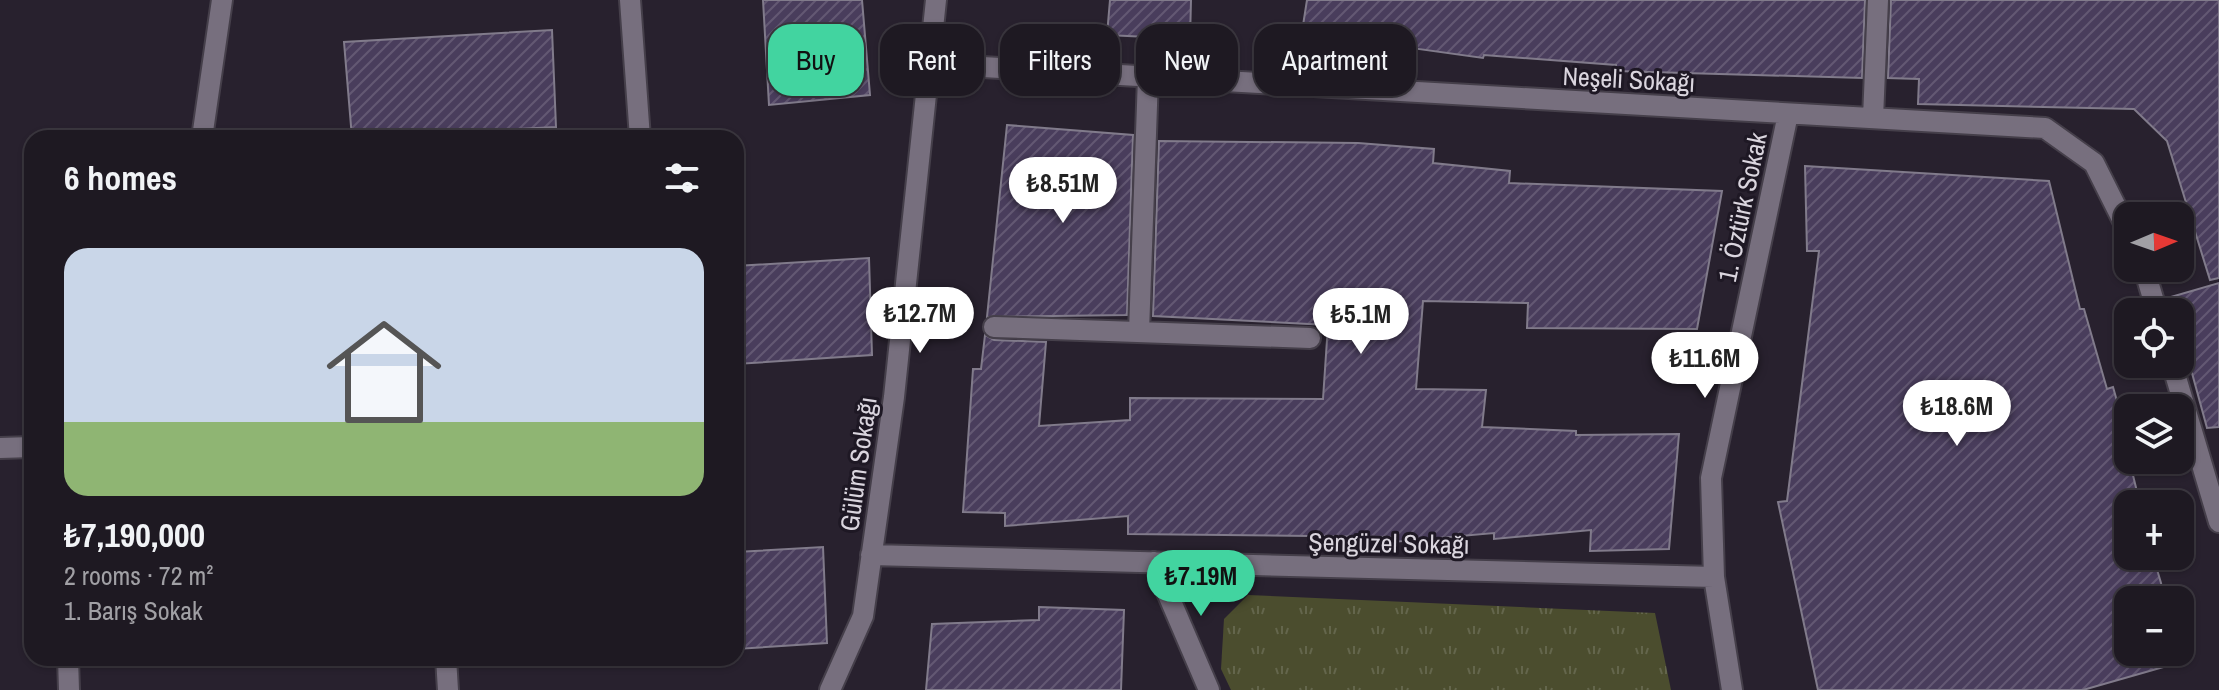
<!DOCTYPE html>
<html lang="en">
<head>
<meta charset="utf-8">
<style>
  body { margin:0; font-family:"Archivo Narrow",sans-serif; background:#26222a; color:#f1f3f6; height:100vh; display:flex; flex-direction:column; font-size:30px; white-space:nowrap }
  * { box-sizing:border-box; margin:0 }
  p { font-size:26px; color:#a1a0a5 }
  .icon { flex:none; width:44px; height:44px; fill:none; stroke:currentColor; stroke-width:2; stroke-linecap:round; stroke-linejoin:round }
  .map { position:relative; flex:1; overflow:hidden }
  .drawer { position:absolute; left:24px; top:130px; width:720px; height:536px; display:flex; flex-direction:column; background:#1e1922; border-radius:24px; box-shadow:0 2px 6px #0004,0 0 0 2px #3c3840 }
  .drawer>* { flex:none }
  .guide { position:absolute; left:768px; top:24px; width:760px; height:72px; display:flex; gap:16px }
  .needle { width:52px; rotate:88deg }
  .fabs { position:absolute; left:2114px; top:202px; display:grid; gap:16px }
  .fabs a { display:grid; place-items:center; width:80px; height:80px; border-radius:16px; background:#1e1922; box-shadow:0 2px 6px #0004,0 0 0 2px #3c3840; font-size:40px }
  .price { position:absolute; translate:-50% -68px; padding:0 18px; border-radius:28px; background:#fff; color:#222; font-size:26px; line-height:52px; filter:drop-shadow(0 2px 4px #0008) }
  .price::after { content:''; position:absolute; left:50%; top:48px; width:24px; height:18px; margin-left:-12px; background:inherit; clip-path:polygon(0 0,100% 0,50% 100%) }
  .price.selected { background:#42d4a0; color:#111 }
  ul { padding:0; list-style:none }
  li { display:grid; align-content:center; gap:16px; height:424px; padding:0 40px }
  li+li { border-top:2px solid #3c3840 }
  li span { display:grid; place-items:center; height:248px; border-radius:24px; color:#555 }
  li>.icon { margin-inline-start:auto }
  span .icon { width:144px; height:144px; fill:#fffc; stroke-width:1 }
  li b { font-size:34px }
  h2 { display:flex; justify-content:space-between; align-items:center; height:96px; padding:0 40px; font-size:34px }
  .tag { padding:0 28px; border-radius:24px; background:#1e1922; box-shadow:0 2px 6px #0004,0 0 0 2px #3c3840; font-size:28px; line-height:72px }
  .tag.selected { background:#42d4a0; color:#111 }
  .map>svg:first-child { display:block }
  .grass { fill:url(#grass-tufts) }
  .building { fill:url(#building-hatch); stroke:#817b8b; stroke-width:2 }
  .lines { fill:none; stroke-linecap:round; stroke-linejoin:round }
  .lane-casing { stroke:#453f4a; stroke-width:24 }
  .street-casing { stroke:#453f4a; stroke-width:24 }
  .lane { stroke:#776f7e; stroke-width:20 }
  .street { stroke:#776f7e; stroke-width:20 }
  .labels { text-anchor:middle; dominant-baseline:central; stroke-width:6; stroke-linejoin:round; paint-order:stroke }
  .street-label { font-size:26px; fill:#dad5de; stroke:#1e1824 }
</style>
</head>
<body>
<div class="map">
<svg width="2219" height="690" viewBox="0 0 2219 690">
  <defs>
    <pattern id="grass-tufts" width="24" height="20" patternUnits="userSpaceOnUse" patternTransform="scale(2)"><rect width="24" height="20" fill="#4b4d2e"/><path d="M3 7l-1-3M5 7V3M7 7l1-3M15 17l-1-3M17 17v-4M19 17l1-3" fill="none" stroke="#64664c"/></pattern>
    <pattern id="building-hatch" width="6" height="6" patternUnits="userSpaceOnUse" patternTransform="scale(2)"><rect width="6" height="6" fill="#493d5c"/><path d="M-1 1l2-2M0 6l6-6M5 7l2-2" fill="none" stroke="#635873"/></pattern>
  </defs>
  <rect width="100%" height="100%" fill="#28212e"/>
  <!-- grass -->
  <path class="grass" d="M1248,595l407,18 16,77h-440l-10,-21 3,-50z"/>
  <!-- building -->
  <path class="building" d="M763,0h99l8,95 -101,10z
    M1110,0h81l-1,39 -83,-4z
    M1307,0h558l-3,78 -246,-7v-6l-132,-10 -1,3 -79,-11v-7l-103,-2z
    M1891,0h328v278l-9,2 -43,-139 -33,-32 -216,-5 1,-25 -31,-1z
    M552,30l4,97 -204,11 -8,-96z
    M1007,125l126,10 -6,180 -140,2z
    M1159,141l199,2 76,6 -1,14 77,8 -1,12 213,8 -25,138 -170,-1 1,-25 -105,-2 -7,88 70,1 -4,37 94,4v4l103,-1 -10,115 -79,2 1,-21 -97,9v-6l-101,9 1,-5 -266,-3v-18l-123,10v-13l-42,-1 10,-143h8l4,-34 9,5 52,2 -7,84 91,-6v-22l193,1 5,-74 -175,-9z
    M1805,166l244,15 31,128h4l23,80 6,-2 15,53v20l6,2 -4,1 10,41h-12v52h25l8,27 3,17h-36v52h44l2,12 -91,26h-265l-40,-188 9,-1 32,-250h-12z
    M869,258l3,97 -136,9v-98z
    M2219,283v144l-12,1 -27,-99v-17h-5l-4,-15z
    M823,547l4,96 -91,6v-97z
    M1039,607l85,3 -3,80h-195l6,-66 107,-4z"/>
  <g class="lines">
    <!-- lane casing -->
    <g class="lane-casing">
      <path id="lane" d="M994,327l316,11
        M1139,332l9,-255"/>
    </g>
    <!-- street casing -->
    <g class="street-casing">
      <path id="street" d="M630,0l10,138
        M929,64l1116,64 49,35 34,68
        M1873,118l5,-118
        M202,138l20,-138
        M2144,268l13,44
        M2172,364l47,158
        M0,448l32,-1
        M871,555l843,22
        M1154,562l55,128
        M68,658l1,32
        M446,658l2,32
        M830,690l33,-74 31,-219 42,-397
        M1732,690l-18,-113 -3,-99 77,-364"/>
    </g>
    <!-- lane -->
    <use href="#lane" class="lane"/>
    <!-- street -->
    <use href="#street" class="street"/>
  </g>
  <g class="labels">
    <!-- street labels -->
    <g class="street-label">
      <text transform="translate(1629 79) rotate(3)">Neşeli Sokağı</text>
      <text transform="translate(1742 207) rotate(-78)">1. Öztürk Sokak</text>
      <text transform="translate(858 464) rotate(-82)">Gülüm Sokağı</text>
      <text transform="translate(1389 543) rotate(1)">Şengüzel Sokağı</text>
    </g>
  </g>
</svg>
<div class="fabs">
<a><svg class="needle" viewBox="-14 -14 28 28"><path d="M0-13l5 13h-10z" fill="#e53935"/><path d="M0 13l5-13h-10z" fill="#a1a0a5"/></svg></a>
<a><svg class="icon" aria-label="locate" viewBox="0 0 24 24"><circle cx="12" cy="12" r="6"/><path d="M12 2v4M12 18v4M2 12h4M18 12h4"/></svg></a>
<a><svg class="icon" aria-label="layers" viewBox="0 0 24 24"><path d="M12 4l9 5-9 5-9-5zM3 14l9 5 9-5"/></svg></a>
<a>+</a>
<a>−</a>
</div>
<b class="price" style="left:1063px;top:225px">₺8.51M</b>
<b class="price" style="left:920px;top:355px">₺12.7M</b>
<b class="price" style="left:1361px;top:356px">₺5.1M</b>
<b class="price" style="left:1705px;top:400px">₺11.6M</b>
<b class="price" style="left:1957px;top:448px">₺18.6M</b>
<b class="price selected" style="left:1201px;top:618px">₺7.19M</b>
<div class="guide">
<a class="tag selected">Buy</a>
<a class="tag">Rent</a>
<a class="tag">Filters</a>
<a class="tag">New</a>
<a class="tag">Apartment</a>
</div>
<section class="drawer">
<h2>6 homes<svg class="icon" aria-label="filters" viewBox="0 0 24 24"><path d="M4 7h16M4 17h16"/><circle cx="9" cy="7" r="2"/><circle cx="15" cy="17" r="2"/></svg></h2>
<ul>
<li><span style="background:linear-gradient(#c9d6e8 70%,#8fb573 0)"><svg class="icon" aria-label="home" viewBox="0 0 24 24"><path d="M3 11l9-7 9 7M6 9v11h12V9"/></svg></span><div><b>₺7,190,000</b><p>2 rooms · 72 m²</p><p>1. Barış Sokak</p></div></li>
</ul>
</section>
</div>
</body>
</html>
